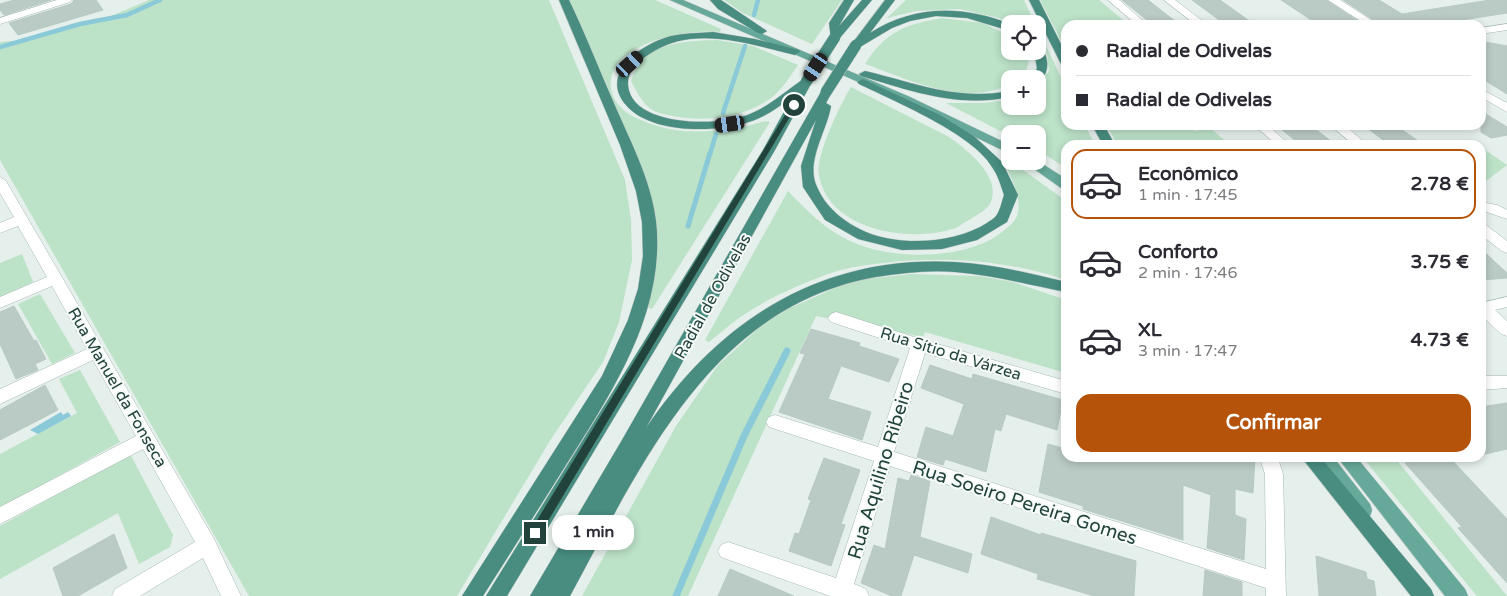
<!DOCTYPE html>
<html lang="pt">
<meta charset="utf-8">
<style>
body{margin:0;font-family:"Varela Round",sans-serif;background:#f2f2f3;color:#2b2b33;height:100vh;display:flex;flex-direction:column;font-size:19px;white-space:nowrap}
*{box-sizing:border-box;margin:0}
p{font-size:16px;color:#7c7c81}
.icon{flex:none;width:28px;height:28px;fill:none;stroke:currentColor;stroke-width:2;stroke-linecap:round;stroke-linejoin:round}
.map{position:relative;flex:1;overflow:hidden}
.side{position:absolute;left:1061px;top:140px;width:425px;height:322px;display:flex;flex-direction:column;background:#fff;border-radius:15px;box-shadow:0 2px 8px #0003}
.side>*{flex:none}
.banner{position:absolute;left:1061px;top:20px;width:425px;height:110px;border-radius:15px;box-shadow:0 2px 8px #0003;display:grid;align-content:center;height:110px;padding:0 15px;background:#fff}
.buttons{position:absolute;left:1001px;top:15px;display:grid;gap:10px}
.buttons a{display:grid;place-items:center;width:45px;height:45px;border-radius:10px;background:#fff;box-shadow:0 2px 8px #0003;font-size:25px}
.end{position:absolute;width:22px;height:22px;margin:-11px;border:6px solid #22433b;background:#fff;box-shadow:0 0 0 2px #fff}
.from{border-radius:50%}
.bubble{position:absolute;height:35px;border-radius:15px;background:#fff;box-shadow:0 2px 8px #0003;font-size:16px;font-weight:700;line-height:35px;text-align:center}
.car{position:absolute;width:15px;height:30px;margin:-15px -8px;border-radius:6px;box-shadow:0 0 4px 1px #0007;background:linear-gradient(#222 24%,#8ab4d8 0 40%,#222 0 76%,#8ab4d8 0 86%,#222 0)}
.banner b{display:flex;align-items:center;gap:18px;height:48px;font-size:19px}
.banner b+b{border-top:1px solid #e1e1e2}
.banner i{width:12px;height:12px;background:#2b2b33}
ul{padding:9px 0 0;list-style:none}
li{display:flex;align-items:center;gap:15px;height:70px;margin:0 10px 8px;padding:0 5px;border:2px solid transparent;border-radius:15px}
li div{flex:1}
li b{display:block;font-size:19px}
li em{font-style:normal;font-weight:700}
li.selected{border-color:#b45309}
li>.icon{width:45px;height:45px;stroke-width:1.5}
.cta{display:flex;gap:10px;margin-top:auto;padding:10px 15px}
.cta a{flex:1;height:58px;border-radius:15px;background:#b45309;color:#fff;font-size:20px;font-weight:700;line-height:58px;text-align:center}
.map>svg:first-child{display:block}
.green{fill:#bce2c8}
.water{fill:#89c9d8}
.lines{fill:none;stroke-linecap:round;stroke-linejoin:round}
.stream-far2{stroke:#89c9d8;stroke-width:4.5}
.stream-far1{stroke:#89c9d8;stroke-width:5}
.stream{stroke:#89c9d8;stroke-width:7}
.building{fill:#bacac4;stroke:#b7cac2}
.minor-casing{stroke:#a7b8b3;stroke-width:1}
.primary-casing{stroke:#c1cac8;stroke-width:1}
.trunk-casing{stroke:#c1cac8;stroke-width:1}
.minor{fill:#fff;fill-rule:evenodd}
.primary{fill:#66a899;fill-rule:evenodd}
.trunk{fill:#488d80;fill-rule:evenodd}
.trunk-bridge-casing{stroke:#c1cac8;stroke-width:12;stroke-linecap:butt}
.trunk-bridge{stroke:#488d80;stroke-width:11}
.route{fill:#22433b}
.labels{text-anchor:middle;stroke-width:4;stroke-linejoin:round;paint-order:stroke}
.street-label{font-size:16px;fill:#22433b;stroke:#f6fbf9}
.near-street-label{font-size:19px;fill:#22433b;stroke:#f6fbf9}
</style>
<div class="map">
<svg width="1507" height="596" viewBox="0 0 1507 596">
<rect width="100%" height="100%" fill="#e5efeb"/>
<g class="green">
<path d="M149,0H549L625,180L631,220L632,260L619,322L603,362L551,439L457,596H249L0,160V42L23,40L88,20L111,16Z"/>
<path d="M566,0H655L721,29L720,32C688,28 605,43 611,89C614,105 626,114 641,120C675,135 705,133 741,127C752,126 759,120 770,122L652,309L647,307C654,276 657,248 654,216Z"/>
<path d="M724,0H842L812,44L743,13Z"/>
<path d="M906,0H1024L1035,24H1012L999,18L960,9L916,11L887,18Z"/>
<path d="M1040,0H1099L1129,25H1066V50Z"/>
<path d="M942,18L983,23L1010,36V51H1026C1031,62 1028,68 1022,77L1010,79V84C965,108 908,79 865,64C885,32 906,24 942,18Z"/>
<path d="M1038,29L1066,88V125H1085L1095,145H1066V168L1038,150V134H1010V136L946,103H984L1010,99V106H1038V83L1049,71L1047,54L1038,40Z"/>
<path d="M717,40L753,46L798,65C790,76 783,89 771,98C742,119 702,123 668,115C664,114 658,113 654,111C642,104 637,92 631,81C633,75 636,68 640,63C657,41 691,41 717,40Z"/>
<path d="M851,87L949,137C966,149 1004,178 990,204C986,210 975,216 969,220C963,223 958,228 952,229C908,243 828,230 819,175C815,156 841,103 851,87Z"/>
<path d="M1106,125H1187L1194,131L1210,128L1230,145H1118Z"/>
<path d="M1481,147L1507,165L1486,181L1481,177V157L1485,155Z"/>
<path d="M1019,167L1066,201V280C1008,260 943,256 883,263C866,265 849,267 834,272C807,281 768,298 745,314C732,322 721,333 709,342L705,340L788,191C810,214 830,234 860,245C899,260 969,259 1002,232C1007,228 1015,222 1017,216C1022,199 1014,184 1007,169Z"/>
<path d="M22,254L33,282L0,297V263Z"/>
<path d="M911,274L979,276L1013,282L1066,300V373L925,332L923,337L816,316L688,596H582L676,426L718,365L762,325L790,308L835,288L865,279Z"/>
<path d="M40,294L75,353L52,364L18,304Z"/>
<path d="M80,370L120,442L0,508V454L77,413L59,379Z"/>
<path d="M130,454L173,535L170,547L139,564L118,513L0,579V526Z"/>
<path d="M1363,458H1395L1507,596H1477Z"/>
</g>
<path class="water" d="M61,412L63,415L68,412L71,416L38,434L30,430Z"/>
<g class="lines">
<g class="stream-far2">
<path d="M754,15L758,0"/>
<path d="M0,47L80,24L127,15L160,0"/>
<path d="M723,113L745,46"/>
<path d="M710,154L716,134"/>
</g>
<path class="stream-far1" d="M688,226L710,153"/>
<path class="stream" d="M676,596L744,436L787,351"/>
</g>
<g class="building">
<path d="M14,0H51L4,15L0,10V4Z"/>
<path d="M74,0H96L103,10L18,35L9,23L71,4Z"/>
<path d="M1122,0H1148L1180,25H1153Z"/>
<path d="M1192,0H1220L1255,25H1226Z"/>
<path d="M1281,0H1326L1364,25H1319Z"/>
<path d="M1343,0H1379L1402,14L1490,0H1507V13L1430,25H1381Z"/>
<path d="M1485,42L1507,46V94L1481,78V60L1484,62Z"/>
<path d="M1481,111L1507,127V135L1491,138L1481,132Z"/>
<path d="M1276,125H1310L1336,145H1301Z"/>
<path d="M1363,125H1395L1424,145H1390Z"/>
<path d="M1481,249L1507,273V278L1481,280Z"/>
<path d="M14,306L34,341L36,340L46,359L35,364L38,370L16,379L0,344V312Z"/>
<path d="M811,329L860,343L859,346L899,359L889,382L841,366L828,399L871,412L862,440L779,412L805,354L800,353Z"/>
<path d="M930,365L972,379L973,374L1063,400L1057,430L1006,414L1001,431L995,429L986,472L945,459L943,465L917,457L926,427L953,436L964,404L921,388Z"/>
<path d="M45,385L58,410L0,440V410Z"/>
<path d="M1507,403V449L1481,455V407Z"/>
<path d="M1048,444L1066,449V458H1255L1253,493L1235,489V515L1246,519L1244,560L1207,548L1211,495L1183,485V540L1083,509V506L1039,492Z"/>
<path d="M824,458L860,470L841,524L845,525L831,566L789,551L795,533L799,534L811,500L808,499Z"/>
<path d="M1405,458H1450L1507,519V583L1458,528L1462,527L1405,463L1409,462Z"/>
<path d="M911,475L930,481L920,537L972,554L968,573L914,555L901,596H892L861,583L874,545L885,549L898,478L909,481Z"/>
<path d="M991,517L1041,535V533L1136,561L1134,596H1094L1037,579L1038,574L981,554Z"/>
<path d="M114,534L127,568L78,596H63L53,568Z"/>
<path d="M1316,556L1366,572L1367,579L1374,581L1376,596H1319Z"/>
<path d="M730,569L794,596H718Z"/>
<path d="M1205,570L1242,582V596H1203Z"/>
</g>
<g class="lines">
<defs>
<g id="minor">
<path d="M57,0H72L70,2L0,24V18Z"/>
<path d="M1108,0H1119L1148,25H1137Z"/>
<path d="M1164,0H1175L1208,25H1196Z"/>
<path d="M1328,0H1340L1379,25H1367Z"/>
<path d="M1507,24V30L1481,34V28Z"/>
<path d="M1481,89L1507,103V112L1481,97Z"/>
<path d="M1254,125H1267L1290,145H1277Z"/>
<path d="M1330,125H1344L1368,145H1354Z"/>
<path d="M0,177L6,181L214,539L241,596H221L203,558L140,596H112L115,589L195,542L143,449L0,524V507L136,436L93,360L0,404V389L87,349L52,286L0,308V297L47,277L18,226L0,233V223L14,217L0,193Z"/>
<path d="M1481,202L1497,205L1507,210V219L1481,210Z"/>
<path d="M1481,224L1486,225L1507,241V253L1502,251L1481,235Z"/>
<path d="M1507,297V307L1495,310L1507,321V336L1501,334L1481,315V303Z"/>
<path d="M836,312L920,339L1066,381V394L925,353L894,452L1266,569L1265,474L1260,458H1278L1283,474L1286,596H1266V588L890,466L854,584L866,589L869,596H830L721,557L718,551L721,545L728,542L836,578L874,461L769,427L766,422L769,417L775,415L878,447L910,348L831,322L828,318L831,314Z"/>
<path d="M1481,376H1507V388L1481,390Z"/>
</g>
<g id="primary">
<path d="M670,0H683L910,97L1010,145V154L902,101Z"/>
<path d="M1023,161H1038L1066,179V189L1061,188Z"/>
<path d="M1315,458H1334L1370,504L1372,510L1370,516L1363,518L1356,516Z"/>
<path d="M1338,458H1357L1465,589L1468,596H1445Z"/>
</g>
<g id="trunk">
<path d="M559,0H569C585,33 598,67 613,101C629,139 651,179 656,221C666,312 612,392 566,465C539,508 511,552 483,596H462L602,376L628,320L638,289L643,256L642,222L636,191L620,145Z"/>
<path d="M710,0H721L767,31L762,34L758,33L718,9Z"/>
<path d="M844,0H854L839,26L862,0H872L839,39H831L829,23Z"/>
<path d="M885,0H895L870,33C913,5 963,5 1010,24V31L967,18L936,16L910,21L892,28L860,47H852L851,45Z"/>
<path d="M1029,0H1039L1066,54V67L1061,64Z"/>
<path d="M713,32L755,39L799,50L800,52L795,55C761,47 725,35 690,39C673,41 659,47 645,57C636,64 627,72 628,85C631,126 713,126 741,117C764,111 783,93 802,80L806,79L812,82L775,150L507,596H486L763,150L792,97C779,107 765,117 749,122C716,133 650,134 626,105C598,73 643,43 671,36C685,33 699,33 713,32Z"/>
<path d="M1038,46L1043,49C1049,62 1049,70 1041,81L1038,82V79H1032L1037,68L1034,51H1038Z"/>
<path d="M865,71C916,83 956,101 1010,91V97C958,108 911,91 861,76L859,74Z"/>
<path d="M863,79L940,115L975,137L1002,162L1018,195L1007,222L977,240L942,249L902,250L858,239L825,220L803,187L801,166L816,120L646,428C719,320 821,255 954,262C992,264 1029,273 1066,282V292C1029,285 993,275 955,272C929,270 902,273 876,277C711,306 642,464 570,596H530L622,440L822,90H830L832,92L826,103L831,106C827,131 805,162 817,187C826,208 845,223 866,232C901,247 956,243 987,223C989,221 994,219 996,216C1000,211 1002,201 1004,195C1001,186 998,175 992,167C973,134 894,101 859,84L857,82Z"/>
<path d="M1092,125H1104L1115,145H1103Z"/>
<path d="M1302,458H1321L1431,589L1434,596H1411Z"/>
</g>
</defs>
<use href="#minor" class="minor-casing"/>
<use href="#primary" class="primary-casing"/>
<use href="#trunk" class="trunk-casing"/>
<use href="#minor" class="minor"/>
<use href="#primary" class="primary"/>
<use href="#trunk" class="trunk"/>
<defs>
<g id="trunk-bridge">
<path d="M806,82L835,37"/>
<path d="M826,92L856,45"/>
</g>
</defs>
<use href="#trunk-bridge" class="trunk-bridge-casing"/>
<use href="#trunk-bridge" class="trunk-bridge"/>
</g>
<path class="route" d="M794,103L797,105L539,536H531L530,533L531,530L791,105Z"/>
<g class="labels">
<g class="street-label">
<text transform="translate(712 296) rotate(-61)" y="6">Radial de Odivelas</text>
<text transform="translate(951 353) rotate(17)" y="6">Rua Sítio da Várzea</text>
<text transform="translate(118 387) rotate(60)" y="6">Rua Manuel da Fonseca</text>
</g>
<g class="near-street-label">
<text transform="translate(880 470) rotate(-73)" y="7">Rua Aquilino Ribeiro</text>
<text transform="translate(1025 502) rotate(18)" y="7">Rua Soeiro Pereira Gomes</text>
</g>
</g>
</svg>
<div class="buttons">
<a><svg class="icon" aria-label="locate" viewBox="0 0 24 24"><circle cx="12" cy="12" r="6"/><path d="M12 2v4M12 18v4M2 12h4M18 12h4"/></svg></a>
<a>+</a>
<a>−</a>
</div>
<i class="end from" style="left:794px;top:105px"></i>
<i class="end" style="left:535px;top:533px"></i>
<div class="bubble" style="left:552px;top:515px;width:82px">1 min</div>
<i class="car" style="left:630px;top:64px;rotate:48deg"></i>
<i class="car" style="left:816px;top:67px;rotate:213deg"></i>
<i class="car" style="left:730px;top:124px;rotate:262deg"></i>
<div class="banner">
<b><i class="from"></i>Radial de Odivelas</b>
<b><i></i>Radial de Odivelas</b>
</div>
<section class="side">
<ul>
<li class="selected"><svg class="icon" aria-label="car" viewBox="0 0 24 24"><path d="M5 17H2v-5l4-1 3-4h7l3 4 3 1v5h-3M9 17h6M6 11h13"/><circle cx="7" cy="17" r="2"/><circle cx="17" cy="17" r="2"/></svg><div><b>Econômico</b><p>1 min · 17:45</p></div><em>2.78 €</em></li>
<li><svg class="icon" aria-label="car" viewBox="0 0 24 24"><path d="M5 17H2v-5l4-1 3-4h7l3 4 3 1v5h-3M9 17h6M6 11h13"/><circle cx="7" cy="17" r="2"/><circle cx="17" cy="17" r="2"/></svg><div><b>Conforto</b><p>2 min · 17:46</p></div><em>3.75 €</em></li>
<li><svg class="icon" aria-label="car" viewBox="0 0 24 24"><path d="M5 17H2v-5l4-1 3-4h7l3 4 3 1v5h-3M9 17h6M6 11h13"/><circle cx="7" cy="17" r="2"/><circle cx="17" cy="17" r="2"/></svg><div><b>XL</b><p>3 min · 17:47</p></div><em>4.73 €</em></li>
</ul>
<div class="cta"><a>Confirmar</a></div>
</section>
</div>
